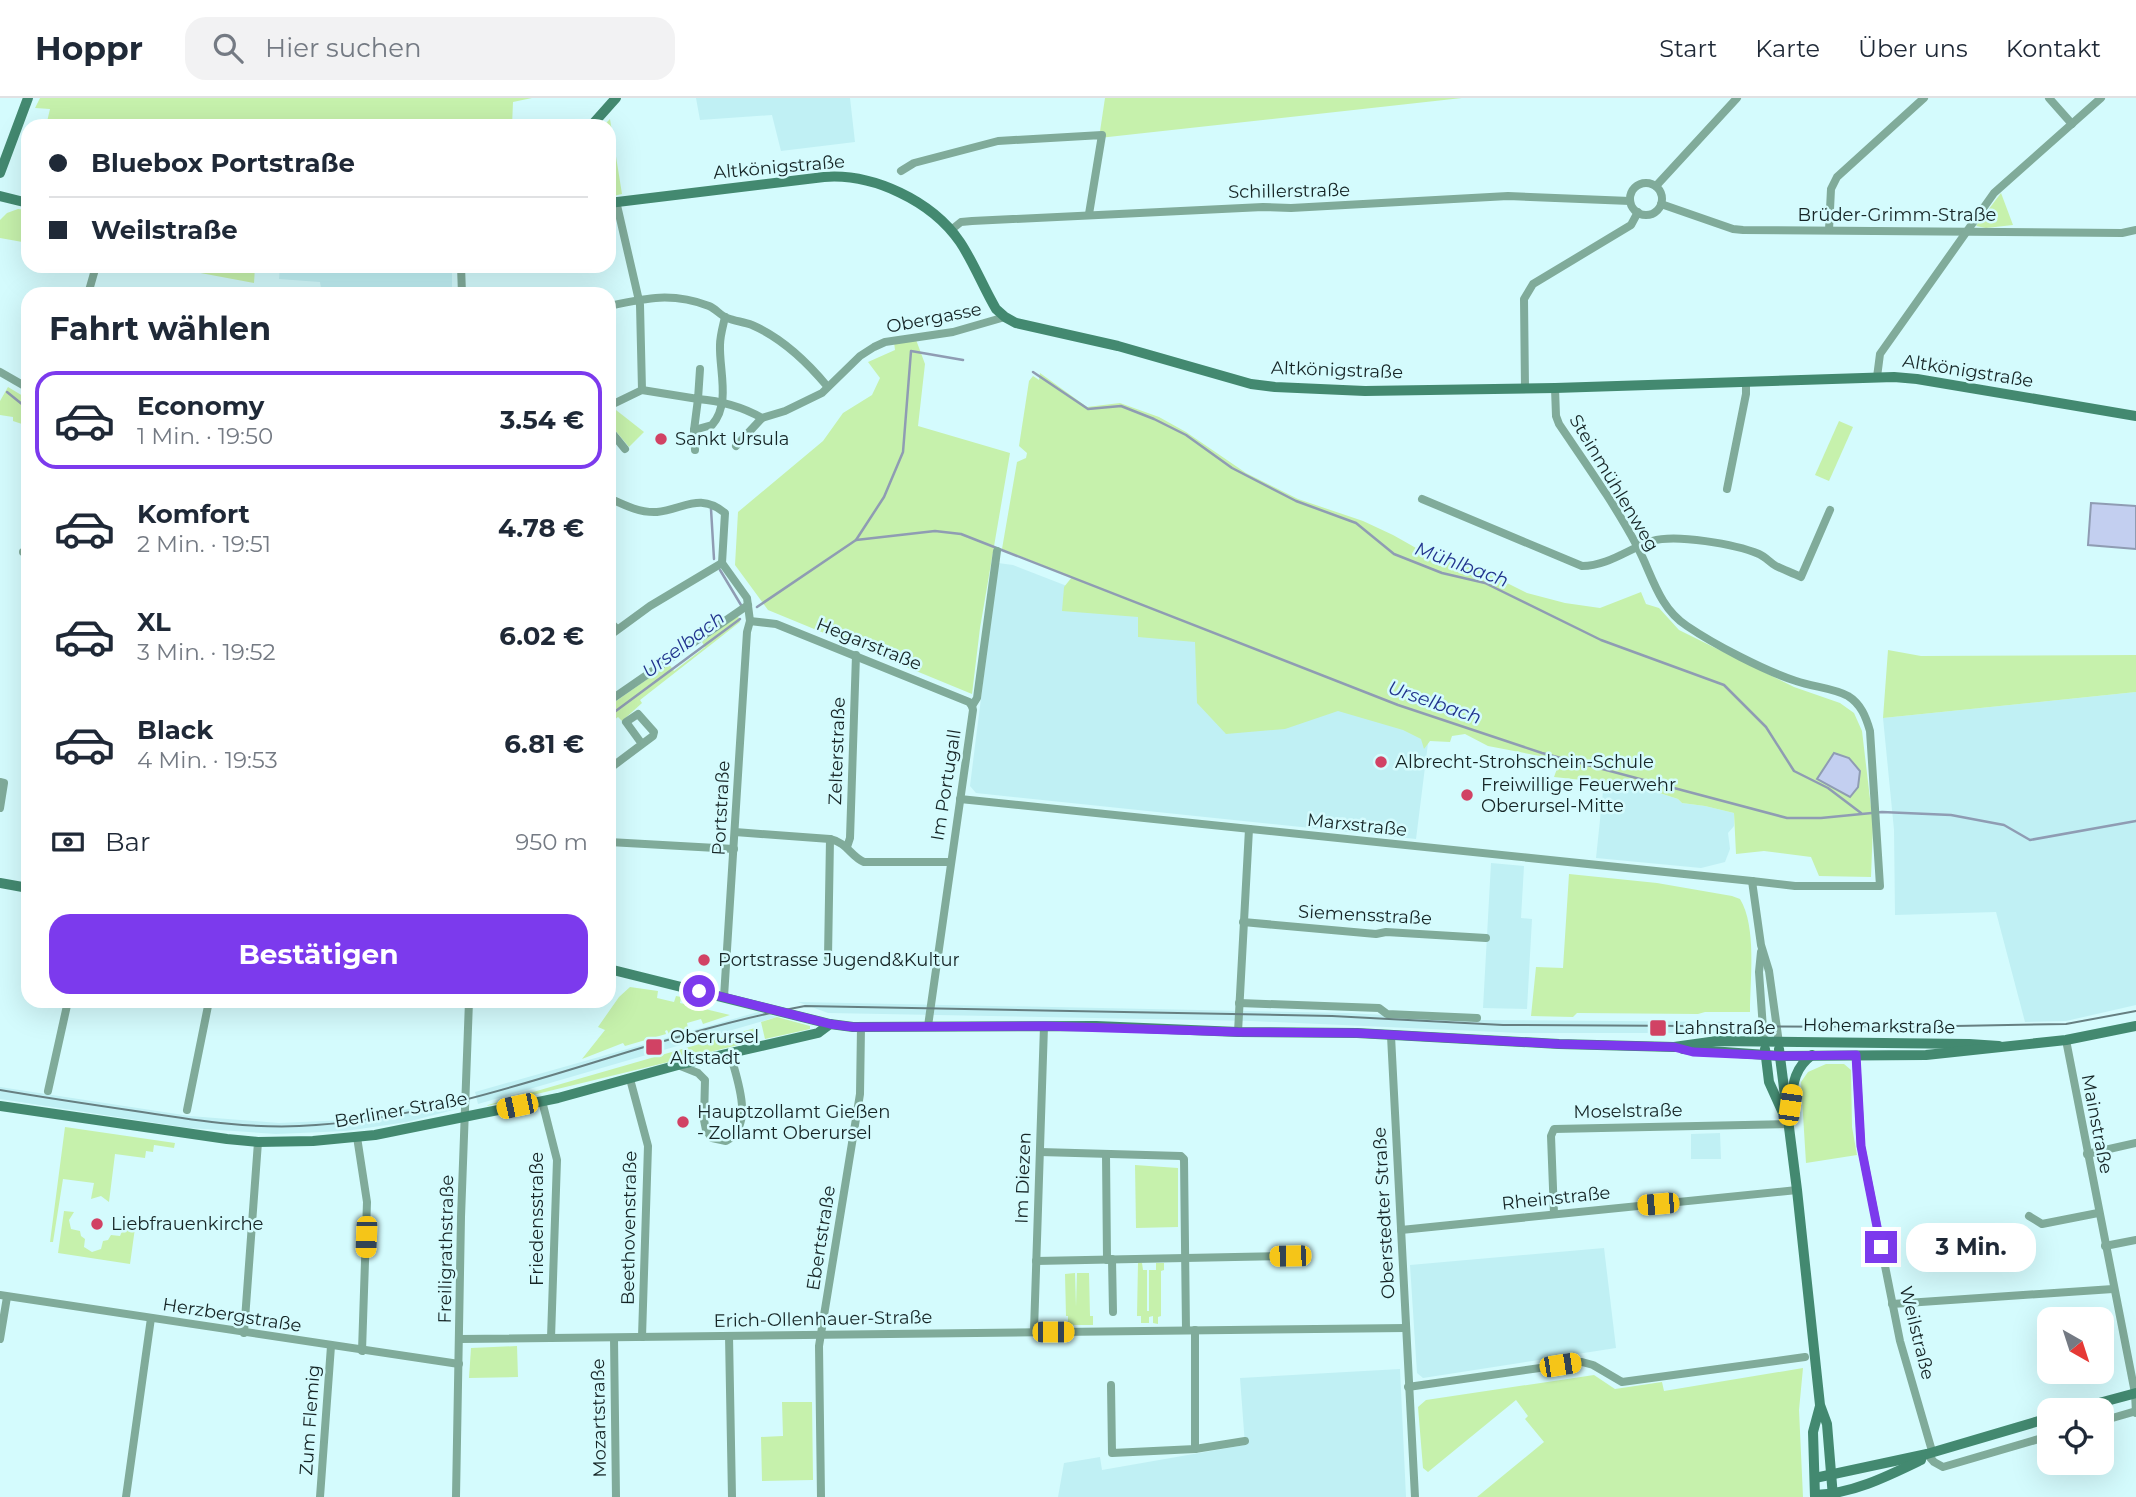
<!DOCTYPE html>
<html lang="de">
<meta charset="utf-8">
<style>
body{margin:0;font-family:Montserrat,sans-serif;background:#f2f2f3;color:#1f2937;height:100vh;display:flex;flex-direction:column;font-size:26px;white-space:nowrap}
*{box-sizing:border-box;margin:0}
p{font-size:23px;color:#747a83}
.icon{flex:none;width:38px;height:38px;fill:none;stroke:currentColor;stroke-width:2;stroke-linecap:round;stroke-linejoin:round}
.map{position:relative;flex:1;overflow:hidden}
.panel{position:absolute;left:21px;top:189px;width:595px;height:721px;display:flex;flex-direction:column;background:#fff;border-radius:21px;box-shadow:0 7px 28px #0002}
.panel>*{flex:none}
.top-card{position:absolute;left:21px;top:21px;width:595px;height:154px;border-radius:21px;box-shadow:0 7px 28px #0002;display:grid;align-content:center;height:154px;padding:0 28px;background:#fff}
.needle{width:46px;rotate:141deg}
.controls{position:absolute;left:2037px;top:1209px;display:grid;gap:14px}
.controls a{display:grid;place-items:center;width:77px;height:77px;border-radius:14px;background:#fff;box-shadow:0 7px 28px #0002;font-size:35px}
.end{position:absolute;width:32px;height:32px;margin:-16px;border:9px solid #7c3aed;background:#fff;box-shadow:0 0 0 4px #fff}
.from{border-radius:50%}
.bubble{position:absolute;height:49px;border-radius:21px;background:#fff;box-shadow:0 7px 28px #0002;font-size:23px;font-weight:700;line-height:49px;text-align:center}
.car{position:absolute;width:21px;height:42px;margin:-21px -10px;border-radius:9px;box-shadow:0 0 5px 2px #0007;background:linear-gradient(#f5c518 24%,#345 0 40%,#f5c518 0 76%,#345 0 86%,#f5c518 0)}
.top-card b{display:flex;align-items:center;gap:24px;height:66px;font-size:26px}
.top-card b+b{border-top:2px solid #e0e1e3}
.top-card i{width:18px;height:18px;background:#1f2937}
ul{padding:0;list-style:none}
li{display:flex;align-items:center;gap:21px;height:98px;margin:0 14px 10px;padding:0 14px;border:4px solid transparent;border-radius:21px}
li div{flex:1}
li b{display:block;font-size:26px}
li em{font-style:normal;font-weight:700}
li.current{border-color:#7c3aed}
li>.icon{width:63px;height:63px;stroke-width:1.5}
h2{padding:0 28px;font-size:32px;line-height:84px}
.pay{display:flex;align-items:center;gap:18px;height:77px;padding:0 28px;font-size:26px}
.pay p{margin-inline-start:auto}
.cta{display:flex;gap:14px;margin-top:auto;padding:14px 28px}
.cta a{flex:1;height:80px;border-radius:21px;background:#7c3aed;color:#fff;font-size:28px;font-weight:700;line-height:80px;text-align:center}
header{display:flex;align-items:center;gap:42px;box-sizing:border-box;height:98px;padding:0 35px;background:#fff;border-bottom:2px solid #e0e1e3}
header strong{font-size:33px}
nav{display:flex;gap:38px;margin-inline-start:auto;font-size:24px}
.search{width:490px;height:63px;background:#f2f2f3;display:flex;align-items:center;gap:18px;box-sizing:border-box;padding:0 24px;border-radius:21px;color:#747a83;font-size:26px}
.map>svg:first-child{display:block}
.built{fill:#c0f0f4}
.green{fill:#c6f1ac}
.water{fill:#c3cff0;stroke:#8f9cb3;stroke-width:2}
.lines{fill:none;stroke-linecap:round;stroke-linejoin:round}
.stream{stroke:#8f9cb3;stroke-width:2.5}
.street{stroke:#80ab9a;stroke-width:8}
.secondary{stroke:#438970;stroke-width:10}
.tram{stroke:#667f81;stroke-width:2}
.route{stroke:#7c3aed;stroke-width:9}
.poi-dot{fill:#d14264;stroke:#d4fbfd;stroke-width:2.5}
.labels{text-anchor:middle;stroke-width:5;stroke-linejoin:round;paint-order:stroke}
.street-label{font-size:18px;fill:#162526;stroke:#d4fbfd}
.poi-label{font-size:18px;fill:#162526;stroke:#d4fbfd;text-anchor:start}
.water-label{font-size:19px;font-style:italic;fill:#22348e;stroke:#d4fbfd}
</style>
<header>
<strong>Hoppr</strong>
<div class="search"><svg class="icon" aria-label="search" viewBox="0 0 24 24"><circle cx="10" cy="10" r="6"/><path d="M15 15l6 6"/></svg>Hier suchen</div>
<nav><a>Start</a><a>Karte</a><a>Über uns</a><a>Kontakt</a></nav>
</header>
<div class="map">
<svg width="2136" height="1399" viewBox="0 0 2136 1399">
<rect width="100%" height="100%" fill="#d4fbfd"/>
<g class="built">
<path d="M696,0H850L855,44L781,53L772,17L700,22Z"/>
<path d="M280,168H452V196H322L320,184L279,181Z"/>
<path d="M998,465L1013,467L1430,629L1416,741L976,695L970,688Z"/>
<path d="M2136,594V907L2066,923L2025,924L1996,814L1895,817L1894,732L1883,620Z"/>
<path d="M1604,684L1638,688L1678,701L1682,705L1705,708L1734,715V728L1728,735L1730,751L1725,764L1701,770L1596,760Z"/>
<path d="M1491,765L1524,768L1521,820L1532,821L1527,911L1483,910Z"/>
<path d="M798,904L1347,915L1481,922L1737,924L1752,925V932L1749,935H1520L1251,923L828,915Z"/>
<path d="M758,914L777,919L478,1006L475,994Z"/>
<path d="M0,989L190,1018L279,1025L346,1022L418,1009L451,1001L460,1000V1003L457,1011L407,1024L346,1033L276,1036L189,1030L0,1001Z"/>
<path d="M1720,1035L1721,1061H1691V1036Z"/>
<path d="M1604,1150L1616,1250L1423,1280L1417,1275L1410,1167Z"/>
<path d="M1400,1271L1406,1399H1058L1064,1365L1100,1359L1102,1372L1245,1347L1240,1280Z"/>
</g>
<g class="green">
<path d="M40,0H532L513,4L512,28H46L50,11L35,10Z"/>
<path d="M1105,0H1462L1099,40Z"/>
<path d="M610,21L622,96L609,99V28H603Z"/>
<path d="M2001,95L2013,127L1986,130L1976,128Z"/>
<path d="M18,111L28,112V145L0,140V122L7,115Z"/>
<path d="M163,168H255L254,185Z"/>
<path d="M915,239L925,266L918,328L1010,355L980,530L972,596L768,512L735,467L738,414L823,343L843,315L872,297L880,280L868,264L895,252L894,244Z"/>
<path d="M1040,275L1087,309L1120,305L1159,319L1186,334L1246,375L1298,401L1363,423L1393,437L1432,459L1485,474L1527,495L1565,505L1600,510L1641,494L1646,506L1659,510L1679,532L1794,589L1840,605L1854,615L1862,633L1873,726L1871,779L1819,778L1811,759L1764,753L1736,756L1734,715L1705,708L1682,705L1678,701L1638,688L1554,679L1559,665L1550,660L1488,648L1465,636L1452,638L1450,644L1430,643L1424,651L1421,641L1403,632L1338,613L1285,631L1226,636L1197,605L1195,544L1138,539V519L1062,513L1064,489L1072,479L1002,451L1017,364L1026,360L1027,355L1019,348L1029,283L1033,278L1039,282Z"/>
<path d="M8,289L28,301V328L13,323V319L0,317V303Z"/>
<path d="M616,312L644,334L629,349L614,331Z"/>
<path d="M1839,323L1853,329L1829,383L1815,377Z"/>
<path d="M738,518L740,524L640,602L642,605L622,623L618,619L609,626V608L669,566L674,573L705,549L702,544Z"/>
<path d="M1888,552L1921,558L2136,557V594L1883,620Z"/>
<path d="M1569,776L1657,785L1732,798L1740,801C1757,829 1750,882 1750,914H1705L1698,916L1577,915L1573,919L1531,918L1536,869L1563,870Z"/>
<path d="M630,889L658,893L657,900L674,904L676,898L681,899L680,905L730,917L703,926L701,921L687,925L688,930L669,936L667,932L665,933L666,936L625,948L623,945L582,961L605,932L598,929L619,899Z"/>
<path d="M777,919L810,928V931L765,941L761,924Z"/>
<path d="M755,930L759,942L487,1008L488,1007Z"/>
<path d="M1826,966H1844L1851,972L1852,1029L1857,1057L1806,1065L1801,984L1808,974Z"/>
<path d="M65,1029L175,1045L174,1050L154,1047L153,1054L146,1053L145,1060L115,1056L109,1104L101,1098L91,1101L94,1085L63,1081L53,1144H50Z"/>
<path d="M1135,1067L1178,1070V1129L1136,1130Z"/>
<path d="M64,1113L74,1114L69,1122L71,1131L80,1133L81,1138L85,1141L84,1149L92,1154L101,1151L103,1143L108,1142L111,1137L120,1138L124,1129L135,1130L130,1166L58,1155Z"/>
<path d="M1138,1165H1142L1143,1172H1147V1213H1149V1172H1156V1165H1164V1172L1161,1173V1218L1158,1219V1226L1153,1225V1218L1149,1219V1225H1141V1218H1137Z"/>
<path d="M1075,1175L1076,1209L1077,1175H1089L1090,1218H1093V1227H1068V1218H1066L1065,1176Z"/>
<path d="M517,1248L518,1279L469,1280L471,1250Z"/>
<path d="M1803,1270L1799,1312L1803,1399H1477L1544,1344L1525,1321L1528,1318L1516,1302L1428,1374L1423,1370L1418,1309L1426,1302L1594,1277L1615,1291L1662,1284L1664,1293Z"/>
<path d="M782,1304H812L813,1382L762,1383L761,1339L783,1338Z"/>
</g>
<g class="water">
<path d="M2091,405L2136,408V451L2088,447Z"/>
<path d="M1834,655L1849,660L1860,673L1858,689L1850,699L1817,681Z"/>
</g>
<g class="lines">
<g class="stream">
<path d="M1033,274L1088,311L1121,308L1154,321L1186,337L1232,370L1296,403L1356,425L1394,456L1442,475L1485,485L1601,542L1724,587L1766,629L1794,673L1828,690L1861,715"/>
<path d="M7,294L28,311"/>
<path d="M711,411L714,461"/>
<path d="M856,442L884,399L903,354L911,253L963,262"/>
<path d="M720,472L741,507"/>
<path d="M757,509L856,442L935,433L961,436L1398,607L1542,655L1787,720H1821L1882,714L1951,717L2004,727L2030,742L2136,723"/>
<path d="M609,618L740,521"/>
</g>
<g class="street">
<path d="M2049,0L2072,26"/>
<path d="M901,73L914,65L998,43L1102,37L1089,116"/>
<circle cx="1646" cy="101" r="16"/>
<path d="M1656,88L1737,0"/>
<path d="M616,103L640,207L642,292"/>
<path d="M1661,106L1733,131L1743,132L2122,135L2136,132"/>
<path d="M951,132L961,124L972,123L1263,109L1291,110L1508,98L1630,103"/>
<path d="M1829,132L1831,91L1837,79L1924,0"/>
<path d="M461,168L462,196"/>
<path d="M88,196L96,168"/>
<path d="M609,208C646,200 672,194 709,208C716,211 720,217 727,220C735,223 744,224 752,227C782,240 807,264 827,288"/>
<path d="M0,274L28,290"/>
<path d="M1877,279L1880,256L1994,95L2101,0"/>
<path d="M1525,290L1524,201L1533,186L1631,127L1638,114"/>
<path d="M1555,290L1556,318L1559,326C1586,366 1614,405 1637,448C1652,476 1658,509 1687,528C1715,547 1765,573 1796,583C1813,589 1833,590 1848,598C1861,606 1866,619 1870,633L1880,788H1795L1752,783L1761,847L1769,873L1779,945"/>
<path d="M612,307V335L625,351"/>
<path d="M609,308L642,292L698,301L700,271"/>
<path d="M694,332L712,327C731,306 719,272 720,247C720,238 723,228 725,219"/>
<path d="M736,348L762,320L785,313L822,295L860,258L874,249L885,244L953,234L1005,219"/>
<path d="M695,352L694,332L698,301C722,303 741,308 762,320"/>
<path d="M1727,391L1746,296V283"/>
<path d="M609,400C624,407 640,415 657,414C684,411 700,394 725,415L722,465L747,500L750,523L747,534L724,899"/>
<path d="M1422,401L1582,468C1608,468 1628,451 1652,443C1676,436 1735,446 1759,456C1766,459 1770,465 1776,468C1784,472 1793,475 1801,479L1830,412"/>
<path d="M23,454H28"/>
<path d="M609,523L617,531"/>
<path d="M750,523L776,526L969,604L972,608"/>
<path d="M609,538L650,508L722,465"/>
<path d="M609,603L748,507"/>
<path d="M609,671L653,638L654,634L638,616L626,624L642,646"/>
<path d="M0,684L4,685L0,710"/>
<path d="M960,701L1752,783"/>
<path d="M735,734L830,741C848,745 850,758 864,764H951"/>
<path d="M609,744L734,751"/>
<path d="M847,749L850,740L856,557"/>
<path d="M1243,824L1376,836L1386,834L1486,840"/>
<path d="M1761,854L1759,874L1764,945"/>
<path d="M828,859L830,741"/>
<path d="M1239,905L1379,910L1387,916L1477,920"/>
<path d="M928,928L973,612L972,608L977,600L997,453"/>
<path d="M1238,934L1249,731"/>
<path d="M1391,938L1415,1399"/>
<path d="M2066,942L2135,1295L2136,1315"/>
<path d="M1856,957L1861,1048L1900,1243L1932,1353"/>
<path d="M678,967L698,975L705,982L704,1022L706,1032L712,1040L726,1043C756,1027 736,979 730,955"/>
<path d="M630,981L648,1048L642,1239"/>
<path d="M48,993L68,903"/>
<path d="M542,1003L557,1062L551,1240"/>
<path d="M187,1012L209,903"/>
<path d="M357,1039L367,1104L362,1253"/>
<path d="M1040,1054L1181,1058L1184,1061L1186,1232"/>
<path d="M1106,1056L1107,1162"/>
<path d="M2087,1056L2136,1045"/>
<path d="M1554,1116L1551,1038L1554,1031L1788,1026"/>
<path d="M2029,1118L2042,1126L2098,1115"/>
<path d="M1401,1132L1797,1092"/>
<path d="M2105,1148L2136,1142"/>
<path d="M1112,1161L1113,1214"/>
<path d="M1036,1163L1290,1158"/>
<path d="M0,1197L459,1266"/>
<path d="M1892,1206L2113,1191"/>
<path d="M1195,1232V1351"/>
<path d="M1034,1233L1044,928"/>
<path d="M244,1235L258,1044"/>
<path d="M729,1238L732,1399"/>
<path d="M614,1240L616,1399"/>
<path d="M0,1241L7,1199"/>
<path d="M460,1241L1406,1230"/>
<path d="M1111,1287L1112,1355L1195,1351L1245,1343"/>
<path d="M1408,1289L1582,1264L1593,1267L1622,1284L1805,1259"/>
<path d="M2102,1323L2136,1313"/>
<path d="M1927,1356L1934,1364L1943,1369L2049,1338"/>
<path d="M126,1399L151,1220"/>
<path d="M320,1399L331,1248"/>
<path d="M456,1399L461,1119L469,903"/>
<path d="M821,1399L819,1248L860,996L861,929"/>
</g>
<g class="secondary">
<path d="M591,28L616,0"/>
<path d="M0,75L28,0"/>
<path d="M0,98L28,105"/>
<path d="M609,105L824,79C873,75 932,103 960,144C974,165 983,189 996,211L1005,219L1016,225L1118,248L1251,286L1275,289L1365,293L1555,290L1894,279L1917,281L2136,318"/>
<path d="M0,785L28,790"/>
<path d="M609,871L830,926L853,929L1096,928L1238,934L1357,935L1559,946L1674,949L1717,943L1969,946L1999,948"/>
<path d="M1683,951L1780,958L1926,957L2066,942L2136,928"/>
<path d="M1765,951L1769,984L1783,1015"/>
<path d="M1779,951L1797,1092L1820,1307L1827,1326L1833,1399"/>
<path d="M0,1008L227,1041L258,1044L313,1043L375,1037L558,1000L678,967L818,935L830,926"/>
<path d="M1790,1010C1793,988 1793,971 1812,957"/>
<path d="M2073,1312L2136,1295"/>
<path d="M1815,1380L1927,1356L2049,1320"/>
<path d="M1815,1397C1852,1396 1888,1378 1921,1362"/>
<path d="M1815,1399L1813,1334L1820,1308"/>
</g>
<path class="tram" d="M0,992C47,1000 94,1007 142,1014C199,1023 258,1032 316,1027C485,1015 640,938 805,908L1332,918L1503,927L1902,929L2066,926L2136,913"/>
</g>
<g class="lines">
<path class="route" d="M699,893L830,926L853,929L1044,928L1238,934L1357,935L1559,946L1674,949L1693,954L1780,958L1856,957L1861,1048L1881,1149"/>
</g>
<g class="poi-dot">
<circle cx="661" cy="341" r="7"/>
<circle cx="1381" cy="664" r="7"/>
<circle cx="1467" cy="697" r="7"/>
<circle cx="704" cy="862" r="7"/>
<rect x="1649" y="921" width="18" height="18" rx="3.5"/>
<rect x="645" y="940" width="18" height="18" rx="3.5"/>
<circle cx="683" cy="1024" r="7"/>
<circle cx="97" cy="1126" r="7"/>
</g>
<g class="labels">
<g class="street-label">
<text transform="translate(779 69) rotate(-5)" y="6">Altkönigstraße</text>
<text transform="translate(1289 93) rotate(-1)" y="6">Schillerstraße</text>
<text x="1897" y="123">Brüder-Grimm-Straße</text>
<text transform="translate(934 220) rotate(-11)" y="6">Obergasse</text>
<text transform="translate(1337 272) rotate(2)" y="6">Altkönigstraße</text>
<text transform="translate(1968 273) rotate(9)" y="6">Altkönigstraße</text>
<text transform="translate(1614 385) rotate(59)" y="6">Steinmühlenweg</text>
<text transform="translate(869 546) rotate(22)" y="6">Hegarstraße</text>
<text transform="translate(837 653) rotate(-88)" y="6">Zelterstraße</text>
<text transform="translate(946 687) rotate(-81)" y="6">Im Portugall</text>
<text transform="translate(721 710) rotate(-87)" y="6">Portstraße</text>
<text transform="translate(1357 727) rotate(6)" y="6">Marxstraße</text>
<text transform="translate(1365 817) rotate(3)" y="6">Siemensstraße</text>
<text transform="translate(1879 928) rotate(1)" y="6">Hohemarkstraße</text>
<text transform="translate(401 1012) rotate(-10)" y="6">Berliner Straße</text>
<text transform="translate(1628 1013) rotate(-1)" y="6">Moselstraße</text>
<text transform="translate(2097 1026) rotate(79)" y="6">Mainstraße</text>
<text transform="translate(1023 1080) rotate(-88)" y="6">Im Diezen</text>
<text transform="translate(1556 1100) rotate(-6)" y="6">Rheinstraße</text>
<text transform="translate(1384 1115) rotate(-93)" y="6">Oberstedter Straße</text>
<text transform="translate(537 1121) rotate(-90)" y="6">Friedensstraße</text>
<text transform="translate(629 1130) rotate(-89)" y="6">Beethovenstraße</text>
<text transform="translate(821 1140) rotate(-81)" y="6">Ebertstraße</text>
<text transform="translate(446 1151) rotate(-89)" y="6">Freiligrathstraße</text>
<text transform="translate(232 1217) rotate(9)" y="6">Herzbergstraße</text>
<text transform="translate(823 1221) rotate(-1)" y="6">Erich-Ollenhauer-Straße</text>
<text transform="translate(1917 1235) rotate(76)" y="6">Weilstraße</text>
<text transform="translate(599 1320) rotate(-91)" y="6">Mozartstraße</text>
<text transform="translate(310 1322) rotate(-86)" y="6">Zum Flemig</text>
</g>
<g class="poi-label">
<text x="675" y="347">Sankt Ursula</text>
<text x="1395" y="670">Albrecht-Strohschein-Schule</text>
<text x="1481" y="693">Freiwillige Feuerwehr<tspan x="1481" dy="21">Oberursel-Mitte</tspan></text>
<text x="718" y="868">Portstrasse Jugend&amp;Kultur</text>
<text x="1674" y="936">Lahnstraße</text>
<text x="670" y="945">Oberursel<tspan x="670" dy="21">Altstadt</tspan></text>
<text x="697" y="1020">Hauptzollamt Gießen<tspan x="697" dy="21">- Zollamt Oberursel</tspan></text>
<text x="111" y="1132">Liebfrauenkirche</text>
</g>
<g class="water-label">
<text transform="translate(1462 466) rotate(20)" y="7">Mühlbach</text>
<text transform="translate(683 546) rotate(-37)" y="7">Urselbach</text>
<text transform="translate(1435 604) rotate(19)" y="7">Urselbach</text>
</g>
</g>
</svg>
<div class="controls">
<a><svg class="needle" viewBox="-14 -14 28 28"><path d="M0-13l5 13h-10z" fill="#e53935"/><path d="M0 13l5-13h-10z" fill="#747a83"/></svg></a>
<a><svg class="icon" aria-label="locate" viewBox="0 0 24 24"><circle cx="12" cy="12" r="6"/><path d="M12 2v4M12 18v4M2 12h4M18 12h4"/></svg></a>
</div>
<i class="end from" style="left:699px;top:893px"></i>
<i class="end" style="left:1881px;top:1149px"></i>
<div class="bubble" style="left:1906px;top:1125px;width:130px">3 Min.</div>
<i class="car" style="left:1790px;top:1007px;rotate:8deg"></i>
<i class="car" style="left:517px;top:1008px;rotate:258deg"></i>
<i class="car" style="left:1658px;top:1106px;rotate:265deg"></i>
<i class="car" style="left:366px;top:1139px;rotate:182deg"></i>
<i class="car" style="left:1290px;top:1158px;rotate:269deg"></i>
<i class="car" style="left:1053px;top:1234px;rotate:90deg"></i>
<i class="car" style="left:1560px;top:1267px;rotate:81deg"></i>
<div class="top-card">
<b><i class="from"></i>Bluebox Portstraße</b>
<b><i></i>Weilstraße</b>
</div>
<section class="panel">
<h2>Fahrt wählen</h2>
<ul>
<li class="current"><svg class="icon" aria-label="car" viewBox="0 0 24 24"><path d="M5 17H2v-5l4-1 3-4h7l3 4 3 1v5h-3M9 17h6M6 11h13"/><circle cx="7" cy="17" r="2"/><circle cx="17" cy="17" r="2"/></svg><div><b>Economy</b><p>1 Min. · 19:50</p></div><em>3.54 €</em></li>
<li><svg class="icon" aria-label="car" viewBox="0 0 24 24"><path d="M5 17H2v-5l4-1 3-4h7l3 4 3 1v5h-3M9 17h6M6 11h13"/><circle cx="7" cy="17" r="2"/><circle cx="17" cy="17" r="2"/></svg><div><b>Komfort</b><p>2 Min. · 19:51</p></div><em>4.78 €</em></li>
<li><svg class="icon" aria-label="car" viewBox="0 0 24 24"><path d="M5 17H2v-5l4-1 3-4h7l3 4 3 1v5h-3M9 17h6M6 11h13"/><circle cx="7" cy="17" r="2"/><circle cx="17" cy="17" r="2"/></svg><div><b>XL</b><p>3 Min. · 19:52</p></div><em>6.02 €</em></li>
<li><svg class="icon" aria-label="car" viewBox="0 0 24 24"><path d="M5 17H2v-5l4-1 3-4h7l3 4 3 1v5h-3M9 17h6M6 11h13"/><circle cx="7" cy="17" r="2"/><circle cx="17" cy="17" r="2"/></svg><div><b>Black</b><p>4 Min. · 19:53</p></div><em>6.81 €</em></li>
</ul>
<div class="pay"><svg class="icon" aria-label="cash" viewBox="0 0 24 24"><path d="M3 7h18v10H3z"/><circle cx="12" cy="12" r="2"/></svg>Bar<p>950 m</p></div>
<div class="cta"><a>Bestätigen</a></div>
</section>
</div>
